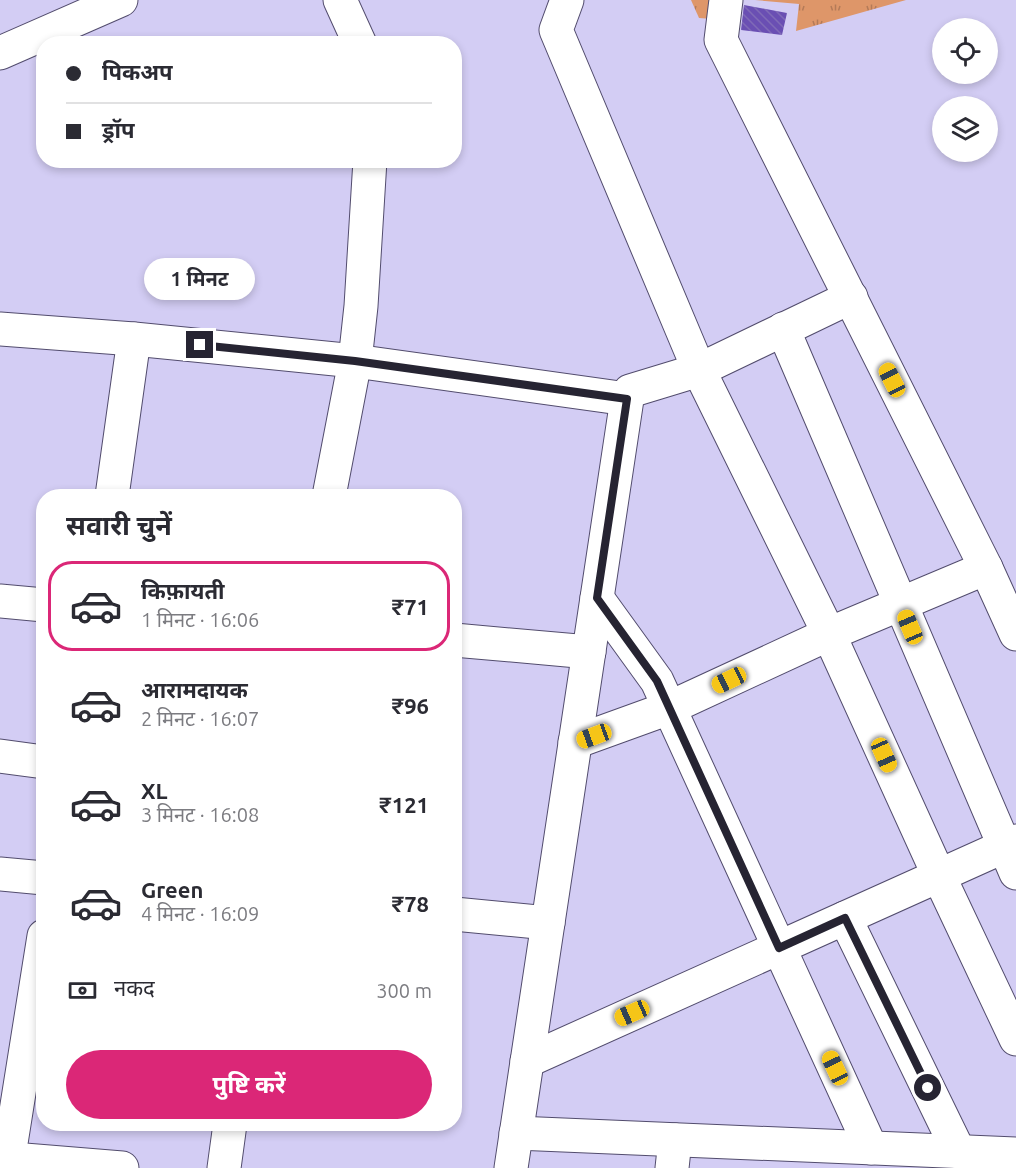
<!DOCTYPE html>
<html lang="hi">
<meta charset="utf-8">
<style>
body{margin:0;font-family:Ubuntu,"Noto Sans Devanagari",sans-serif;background:#f2f2f3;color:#2b2b33;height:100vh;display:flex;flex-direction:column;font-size:22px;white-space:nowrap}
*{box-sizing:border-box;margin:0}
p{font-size:20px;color:#7c7c81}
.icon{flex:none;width:33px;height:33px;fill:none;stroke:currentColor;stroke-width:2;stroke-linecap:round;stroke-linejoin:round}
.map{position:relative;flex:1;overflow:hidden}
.side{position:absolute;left:36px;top:489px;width:426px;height:642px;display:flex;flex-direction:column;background:#fff;border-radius:24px;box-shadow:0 3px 9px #0003}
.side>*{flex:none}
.top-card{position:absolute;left:36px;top:36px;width:426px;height:132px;border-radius:24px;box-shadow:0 3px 9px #0003;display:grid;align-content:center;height:132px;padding:0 30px;background:#fff}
.tools{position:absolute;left:932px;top:18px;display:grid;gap:12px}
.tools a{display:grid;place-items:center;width:66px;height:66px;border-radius:50%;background:#fff;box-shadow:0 3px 9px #0003;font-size:30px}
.end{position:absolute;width:27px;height:27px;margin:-14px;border:8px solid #262432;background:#fff;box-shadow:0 0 0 3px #fff}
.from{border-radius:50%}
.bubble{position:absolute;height:42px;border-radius:21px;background:#fff;box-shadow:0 3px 9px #0003;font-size:20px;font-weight:700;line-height:42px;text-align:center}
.car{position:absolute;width:18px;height:36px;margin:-18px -9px;border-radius:8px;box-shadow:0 0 4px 2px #0007;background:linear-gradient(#f5c518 24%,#345 0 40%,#f5c518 0 76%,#345 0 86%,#f5c518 0)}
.top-card b{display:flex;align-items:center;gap:21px;height:57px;font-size:22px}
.top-card b+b{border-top:2px solid #e1e1e2}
.top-card i{width:15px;height:15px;background:#2b2b33}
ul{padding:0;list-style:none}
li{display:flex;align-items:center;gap:18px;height:90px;margin:0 12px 9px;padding:0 18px;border:3px solid transparent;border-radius:24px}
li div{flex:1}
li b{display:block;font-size:22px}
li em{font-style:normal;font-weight:700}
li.selected{border-color:#db2777}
li>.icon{width:54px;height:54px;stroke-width:1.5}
h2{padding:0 30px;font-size:27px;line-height:72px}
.pay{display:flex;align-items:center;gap:15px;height:66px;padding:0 30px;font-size:22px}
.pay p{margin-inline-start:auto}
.button{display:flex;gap:12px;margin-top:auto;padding:12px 30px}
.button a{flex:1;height:69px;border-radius:36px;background:#db2777;color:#fff;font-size:24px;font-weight:700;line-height:69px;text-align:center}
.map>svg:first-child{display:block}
.grass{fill:url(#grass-tufts)}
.building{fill:url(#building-back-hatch)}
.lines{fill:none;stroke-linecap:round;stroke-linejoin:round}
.minor-casing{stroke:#524c6d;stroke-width:35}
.minor{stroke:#fff;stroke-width:33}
.route{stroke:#262432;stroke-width:8}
</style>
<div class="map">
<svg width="1016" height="1168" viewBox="0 0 1016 1168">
<defs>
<pattern id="grass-tufts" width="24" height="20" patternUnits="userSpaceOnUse" patternTransform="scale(1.5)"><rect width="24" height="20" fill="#de9669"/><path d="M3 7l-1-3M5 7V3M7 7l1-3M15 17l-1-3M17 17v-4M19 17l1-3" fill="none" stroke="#b47a57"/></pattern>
<pattern id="building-back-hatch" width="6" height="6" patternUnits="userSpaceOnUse" patternTransform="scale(1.5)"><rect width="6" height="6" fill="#6a4fb3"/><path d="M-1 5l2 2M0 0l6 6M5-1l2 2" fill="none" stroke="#7f6ab7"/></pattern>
</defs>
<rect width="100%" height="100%" fill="#d3cdf4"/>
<g class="grass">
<path d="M691,0H715L712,19L699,18Z"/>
<path d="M755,0H906L796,31L799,4Z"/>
</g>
<path class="building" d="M744,5L787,13L782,35L741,30Z"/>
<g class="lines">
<defs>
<g id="minor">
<path d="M340,0L360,44"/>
<path d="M567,0L556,30L699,370L829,634L939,876L1016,1039"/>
<path d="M726,0L721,40L986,568L1016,634"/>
<path d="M0,53L121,0"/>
<path d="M0,329L134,339L355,361L627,399"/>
<path d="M783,329L1016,873"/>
<path d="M112,496L134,339"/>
<path d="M329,496L355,361L361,306L370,160"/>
<path d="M597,598L657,681L871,1148"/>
<path d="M0,601L44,605"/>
<path d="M454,640L589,652"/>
<path d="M575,742L669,708L829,634L986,568"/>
<path d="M0,756L44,762"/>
<path d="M0,874L44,878"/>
<path d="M454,914L548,923"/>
<path d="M845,918L959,1152"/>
<path d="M527,1061L1016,841"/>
<path d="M516,1133L1016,1154"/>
<path d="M0,1158L122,1168"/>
<path d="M7,1168L44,936"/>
<path d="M224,1168L230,1124"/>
<path d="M511,1168L627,399L630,391L699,370L851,297"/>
<path d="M672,1168L675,1140"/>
</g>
</defs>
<use href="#minor" class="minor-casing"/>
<use href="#minor" class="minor"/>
</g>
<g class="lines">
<path class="route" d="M200,345L355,361L627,399L597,598L657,681L779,948L845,918L928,1088"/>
</g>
</svg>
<div class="tools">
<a><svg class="icon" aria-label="locate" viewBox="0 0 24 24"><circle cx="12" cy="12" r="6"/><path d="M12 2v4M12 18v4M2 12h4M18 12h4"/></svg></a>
<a><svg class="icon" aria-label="layers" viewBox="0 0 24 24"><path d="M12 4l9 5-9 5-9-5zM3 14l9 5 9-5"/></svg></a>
</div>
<i class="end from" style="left:928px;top:1088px"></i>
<i class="end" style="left:200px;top:345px"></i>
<div class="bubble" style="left:144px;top:258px;width:111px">1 मिनट</div>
<i class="car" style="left:892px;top:380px;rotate:333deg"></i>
<i class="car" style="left:910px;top:627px;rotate:337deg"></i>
<i class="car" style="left:729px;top:680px;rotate:245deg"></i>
<i class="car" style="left:594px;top:736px;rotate:250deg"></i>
<i class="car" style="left:884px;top:755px;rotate:156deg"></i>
<i class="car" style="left:632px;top:1013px;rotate:246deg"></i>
<i class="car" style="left:835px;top:1068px;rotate:335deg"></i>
<div class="top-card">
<b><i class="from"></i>पिकअप</b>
<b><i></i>ड्रॉप</b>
</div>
<section class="side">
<h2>सवारी चुनें</h2>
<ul>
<li class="selected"><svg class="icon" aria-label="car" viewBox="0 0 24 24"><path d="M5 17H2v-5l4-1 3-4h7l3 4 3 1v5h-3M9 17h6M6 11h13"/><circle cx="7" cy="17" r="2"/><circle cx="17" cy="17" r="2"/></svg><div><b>किफ़ायती</b><p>1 मिनट · 16:06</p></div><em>₹71</em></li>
<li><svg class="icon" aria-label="car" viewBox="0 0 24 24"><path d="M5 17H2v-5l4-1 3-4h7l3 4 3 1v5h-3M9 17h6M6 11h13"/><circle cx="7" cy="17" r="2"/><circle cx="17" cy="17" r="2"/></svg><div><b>आरामदायक</b><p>2 मिनट · 16:07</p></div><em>₹96</em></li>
<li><svg class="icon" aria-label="car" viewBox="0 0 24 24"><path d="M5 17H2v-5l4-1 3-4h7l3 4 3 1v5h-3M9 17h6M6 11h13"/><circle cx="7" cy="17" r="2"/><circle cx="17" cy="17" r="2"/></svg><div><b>XL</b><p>3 मिनट · 16:08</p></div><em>₹121</em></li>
<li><svg class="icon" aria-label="car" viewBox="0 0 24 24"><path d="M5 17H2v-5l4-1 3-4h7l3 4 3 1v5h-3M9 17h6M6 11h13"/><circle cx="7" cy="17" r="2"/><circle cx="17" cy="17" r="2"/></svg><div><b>Green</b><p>4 मिनट · 16:09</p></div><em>₹78</em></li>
</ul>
<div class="pay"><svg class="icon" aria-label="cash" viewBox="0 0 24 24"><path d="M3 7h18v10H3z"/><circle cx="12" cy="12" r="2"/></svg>नकद<p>300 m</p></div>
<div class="button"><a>पुष्टि करें</a></div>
</section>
</div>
